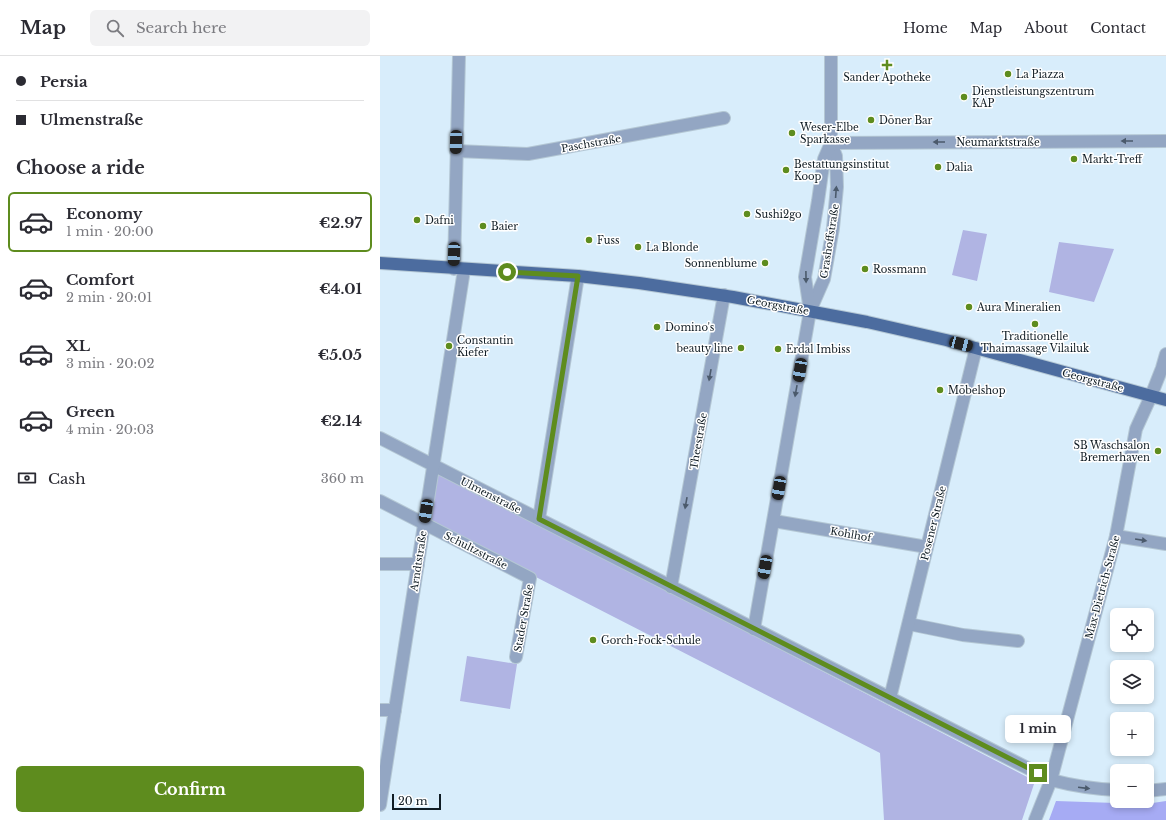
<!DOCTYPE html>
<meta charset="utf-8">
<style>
body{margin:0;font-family:"Libre Baskerville",serif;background:#f2f2f3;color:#2b2b33;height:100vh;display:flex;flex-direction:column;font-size:15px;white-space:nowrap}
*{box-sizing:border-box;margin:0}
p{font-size:13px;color:#7c7c81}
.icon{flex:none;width:22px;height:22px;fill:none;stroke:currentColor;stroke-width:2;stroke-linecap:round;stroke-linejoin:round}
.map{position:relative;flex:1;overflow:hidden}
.sheet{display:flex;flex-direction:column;background:#fff;width:380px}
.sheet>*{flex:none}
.banner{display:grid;align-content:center;height:88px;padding:0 16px;background:#fff}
.tools{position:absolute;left:730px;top:552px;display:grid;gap:8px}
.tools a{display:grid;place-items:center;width:44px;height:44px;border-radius:6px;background:#fff;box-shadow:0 2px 6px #0003;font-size:20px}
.scale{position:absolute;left:12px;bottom:10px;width:49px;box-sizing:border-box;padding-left:4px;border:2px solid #101c24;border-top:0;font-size:11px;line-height:14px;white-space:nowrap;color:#101c24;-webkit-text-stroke:3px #fff;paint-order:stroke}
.end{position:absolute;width:18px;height:18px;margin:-9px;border:5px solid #5e8c1e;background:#fff;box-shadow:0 0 0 2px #fff}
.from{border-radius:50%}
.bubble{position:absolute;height:28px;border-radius:6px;background:#fff;box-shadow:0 2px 6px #0003;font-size:13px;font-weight:800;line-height:28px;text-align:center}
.car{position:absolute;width:12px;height:24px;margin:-12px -6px;border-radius:5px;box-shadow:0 0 3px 1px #0007;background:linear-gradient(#222 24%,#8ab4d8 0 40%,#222 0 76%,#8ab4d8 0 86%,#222 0)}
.banner b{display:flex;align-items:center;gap:14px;height:38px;font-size:15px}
.banner b+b{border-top:1px solid #e1e1e2}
.banner i{width:10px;height:10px;background:#2b2b33}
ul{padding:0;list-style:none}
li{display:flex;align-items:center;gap:12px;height:60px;margin:0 8px 6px;padding:0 8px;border:2px solid transparent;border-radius:6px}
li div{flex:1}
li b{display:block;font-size:15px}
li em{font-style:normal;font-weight:800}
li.current{border-color:#5e8c1e}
li>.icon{width:36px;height:36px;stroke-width:1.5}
h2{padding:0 16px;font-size:18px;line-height:48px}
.pay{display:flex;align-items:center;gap:10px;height:44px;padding:0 16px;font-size:15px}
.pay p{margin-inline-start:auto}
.primary-button{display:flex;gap:8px;margin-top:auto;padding:8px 16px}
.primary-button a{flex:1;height:46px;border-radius:6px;background:#5e8c1e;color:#fff;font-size:16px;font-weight:800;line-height:46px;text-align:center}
header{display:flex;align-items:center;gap:24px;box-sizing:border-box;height:56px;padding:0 20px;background:#fff;border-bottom:1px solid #e1e1e2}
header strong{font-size:19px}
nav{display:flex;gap:22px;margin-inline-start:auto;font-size:14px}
.search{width:280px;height:36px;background:#f2f2f3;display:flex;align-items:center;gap:10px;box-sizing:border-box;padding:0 14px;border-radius:6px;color:#7c7c81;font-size:15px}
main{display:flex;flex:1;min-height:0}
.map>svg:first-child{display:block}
.green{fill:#b0b4e3}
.forest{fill:#a6abf4}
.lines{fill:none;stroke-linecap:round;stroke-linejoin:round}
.minor-casing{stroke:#b4c7d4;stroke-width:14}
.tertiary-casing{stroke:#b4c7d4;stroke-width:14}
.primary-casing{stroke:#b4c7d4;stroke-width:14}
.minor{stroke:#93a6c3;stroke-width:12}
.tertiary{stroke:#93a6c3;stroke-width:12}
.primary{stroke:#4c6c9f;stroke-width:12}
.oneway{fill:#4b5a6c}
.route{stroke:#5e8c1e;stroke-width:5}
.poi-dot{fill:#5e8c1e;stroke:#fff;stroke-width:1.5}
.labels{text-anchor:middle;stroke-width:3;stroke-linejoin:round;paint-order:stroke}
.poi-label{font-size:10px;fill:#101c24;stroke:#fff;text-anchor:start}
.street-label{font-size:10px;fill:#101c24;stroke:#fff}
</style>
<header>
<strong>Map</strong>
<div class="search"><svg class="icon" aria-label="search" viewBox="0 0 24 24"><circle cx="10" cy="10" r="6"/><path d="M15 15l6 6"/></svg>Search here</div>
<nav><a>Home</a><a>Map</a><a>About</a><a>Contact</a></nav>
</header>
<main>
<section class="sheet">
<div class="banner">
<b><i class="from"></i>Persia</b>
<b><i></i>Ulmenstraße</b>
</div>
<h2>Choose a ride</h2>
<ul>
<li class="current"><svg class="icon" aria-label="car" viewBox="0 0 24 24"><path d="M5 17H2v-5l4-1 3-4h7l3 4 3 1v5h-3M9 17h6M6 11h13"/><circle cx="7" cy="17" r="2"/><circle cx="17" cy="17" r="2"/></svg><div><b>Economy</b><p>1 min · 20:00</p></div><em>€2.97</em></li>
<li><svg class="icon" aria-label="car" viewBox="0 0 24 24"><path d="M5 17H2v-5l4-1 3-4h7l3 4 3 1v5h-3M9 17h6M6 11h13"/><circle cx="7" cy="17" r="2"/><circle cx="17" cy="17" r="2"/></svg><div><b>Comfort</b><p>2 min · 20:01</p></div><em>€4.01</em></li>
<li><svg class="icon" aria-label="car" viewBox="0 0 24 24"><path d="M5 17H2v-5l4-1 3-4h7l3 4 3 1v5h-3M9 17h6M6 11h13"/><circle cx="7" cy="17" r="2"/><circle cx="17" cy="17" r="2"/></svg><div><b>XL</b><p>3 min · 20:02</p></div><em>€5.05</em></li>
<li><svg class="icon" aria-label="car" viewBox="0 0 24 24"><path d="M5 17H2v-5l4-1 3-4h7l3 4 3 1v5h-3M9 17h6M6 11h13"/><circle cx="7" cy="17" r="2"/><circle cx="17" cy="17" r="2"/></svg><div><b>Green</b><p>4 min · 20:03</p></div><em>€2.14</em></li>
</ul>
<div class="pay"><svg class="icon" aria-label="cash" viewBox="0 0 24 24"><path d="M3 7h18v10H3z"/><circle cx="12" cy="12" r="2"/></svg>Cash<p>360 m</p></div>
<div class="primary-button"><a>Confirm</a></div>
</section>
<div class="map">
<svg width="786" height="764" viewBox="0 0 786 764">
<rect width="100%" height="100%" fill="#d8edfb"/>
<g class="green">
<path d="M583,174L607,178L597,225L572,219Z"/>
<path d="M679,186L734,193L714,246L669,236Z"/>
<path d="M57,416L655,725L642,764H504L500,697L50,467Z"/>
<path d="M87,600L137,608L130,653L80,645Z"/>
</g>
<path class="forest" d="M676,745L766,748L786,745V764H669Z"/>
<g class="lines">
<defs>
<g id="minor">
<path d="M451,87L786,85"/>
<path d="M76,95L148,98L344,62"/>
<path d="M74,213L79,0"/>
<path d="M0,382L671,724C694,730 713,733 737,734"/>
<path d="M0,445L150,522L136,601"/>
<path d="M159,463L198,220"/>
<path d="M394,465L547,491"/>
<path d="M736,480L786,488"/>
<path d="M0,508H38"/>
<path d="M291,531L344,239"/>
<path d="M529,568L583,579L638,585"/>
<path d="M374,573L430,255"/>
<path d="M510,642L596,292"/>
<path d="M0,654H15"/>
<path d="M767,735L786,733"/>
<path d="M0,749L84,214"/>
<path d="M655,764L671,724L736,480L756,373L771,340L782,312L786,298"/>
</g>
<g id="tertiary">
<path d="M430,255L444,223L453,172L457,131L456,100L451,87V0"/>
<path d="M430,255L425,221L438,145L444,103L451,87"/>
</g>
<path id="primary" d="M0,207L198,220L259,227L353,241L487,266L566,284L786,344"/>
</defs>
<use href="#minor" class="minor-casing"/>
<use href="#tertiary" class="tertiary-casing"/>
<use href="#primary" class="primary-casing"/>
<use href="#minor" class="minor"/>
<use href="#tertiary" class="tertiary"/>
<use href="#primary" class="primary"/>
</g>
<defs><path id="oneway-solid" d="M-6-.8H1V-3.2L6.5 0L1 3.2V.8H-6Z"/></defs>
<g class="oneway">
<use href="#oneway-solid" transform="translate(747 85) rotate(180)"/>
<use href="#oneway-solid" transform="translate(559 86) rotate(180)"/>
<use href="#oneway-solid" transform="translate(456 136) rotate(-86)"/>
<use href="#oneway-solid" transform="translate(426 221) rotate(89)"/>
<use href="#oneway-solid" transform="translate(330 319) rotate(100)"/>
<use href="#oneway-solid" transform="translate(416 335) rotate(100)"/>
<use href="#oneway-solid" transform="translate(306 447) rotate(100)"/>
<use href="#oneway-solid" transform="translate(761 484) rotate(9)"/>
<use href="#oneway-solid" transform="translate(704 732) rotate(7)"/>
</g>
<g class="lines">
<path class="route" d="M127,216L198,220L159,463L658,717"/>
</g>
<g class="poi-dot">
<path d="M505 3h4v4h4v4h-4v4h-4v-4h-4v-4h4z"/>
<circle cx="628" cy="18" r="4"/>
<circle cx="584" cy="41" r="4"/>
<circle cx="491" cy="64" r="4"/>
<circle cx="412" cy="77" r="4"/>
<circle cx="694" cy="103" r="4"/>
<circle cx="558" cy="111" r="4"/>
<circle cx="406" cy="114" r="4"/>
<circle cx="367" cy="158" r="4"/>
<circle cx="37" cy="164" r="4"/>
<circle cx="103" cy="170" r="4"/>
<circle cx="209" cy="184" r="4"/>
<circle cx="258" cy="191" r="4"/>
<circle cx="385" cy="207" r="4"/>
<circle cx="485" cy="213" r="4"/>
<circle cx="589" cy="251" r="4"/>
<circle cx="655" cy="268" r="4"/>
<circle cx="277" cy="271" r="4"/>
<circle cx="69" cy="290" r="4"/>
<circle cx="361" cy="292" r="4"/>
<circle cx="398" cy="293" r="4"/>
<circle cx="560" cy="334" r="4"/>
<circle cx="778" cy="395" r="4"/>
<circle cx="213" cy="584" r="4"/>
</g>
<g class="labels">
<g class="poi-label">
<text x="636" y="22">La Piazza</text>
<text x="507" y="25" text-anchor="middle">Sander Apotheke</text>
<text x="592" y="39">Dienstleistungszentrum<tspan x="592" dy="12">KAP</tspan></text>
<text x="499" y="68">Döner Bar</text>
<text x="420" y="75">Weser-Elbe<tspan x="420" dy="12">Sparkasse</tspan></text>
<text x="702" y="107">Markt-Treff</text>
<text x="414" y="112">Bestattungsinstitut<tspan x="414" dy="12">Koop</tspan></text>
<text x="566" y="115">Dalia</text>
<text x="375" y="162">Sushi2go</text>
<text x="45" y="168">Dafni</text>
<text x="111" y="174">Baier</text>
<text x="217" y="188">Fuss</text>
<text x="266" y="195">La Blonde</text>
<text x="377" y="211" text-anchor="end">Sonnenblume</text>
<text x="493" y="217">Rossmann</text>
<text x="597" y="255">Aura Mineralien</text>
<text x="285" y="275">Domino's</text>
<text x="655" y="284" text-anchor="middle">Traditionelle<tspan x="655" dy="12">Thaimassage Vilailuk</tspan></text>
<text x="77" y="288">Constantin<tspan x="77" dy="12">Kiefer</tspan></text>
<text x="353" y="296" text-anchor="end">beauty line</text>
<text x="406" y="297">Erdal Imbiss</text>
<text x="568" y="338">Möbelshop</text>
<text x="770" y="393" text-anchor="end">SB Waschsalon<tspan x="770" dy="12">Bremerhaven</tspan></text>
<text x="221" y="588">Gorch-Fock-Schule</text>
</g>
<g class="street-label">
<text x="618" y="90">Neumarktstraße</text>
<text transform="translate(211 87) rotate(-10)" y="4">Paschstraße</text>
<text transform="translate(449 185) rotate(-81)" y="4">Grashoffstraße</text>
<text transform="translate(398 249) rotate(11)" y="4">Georgstraße</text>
<text transform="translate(713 324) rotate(15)" y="4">Georgstraße</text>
<text transform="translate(318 385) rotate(-80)" y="4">Theestraße</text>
<text transform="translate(111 439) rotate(27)" y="4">Ulmenstraße</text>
<text transform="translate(553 467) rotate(-76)" y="4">Posener Straße</text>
<text transform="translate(471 478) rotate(10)" y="4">Kohlhof</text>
<text transform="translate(96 494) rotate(27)" y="4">Schultzstraße</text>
<text transform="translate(38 505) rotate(-81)" y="4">Arndtstraße</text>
<text transform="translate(722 531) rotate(-75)" y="4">Max-Dietrich-Straße</text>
<text transform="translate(143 562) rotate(-80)" y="4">Stader Straße</text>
</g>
</g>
</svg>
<div class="tools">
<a><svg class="icon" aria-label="locate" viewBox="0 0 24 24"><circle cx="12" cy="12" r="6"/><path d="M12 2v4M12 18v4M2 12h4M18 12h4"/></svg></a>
<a><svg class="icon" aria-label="layers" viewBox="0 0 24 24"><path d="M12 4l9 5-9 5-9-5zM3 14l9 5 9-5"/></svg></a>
<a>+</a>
<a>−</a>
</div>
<div class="scale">20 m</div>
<i class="end from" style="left:127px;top:216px"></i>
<i class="end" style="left:658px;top:717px"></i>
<div class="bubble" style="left:625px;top:659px;width:66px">1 min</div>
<i class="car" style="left:76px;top:86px;rotate:181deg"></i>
<i class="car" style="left:74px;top:198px;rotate:182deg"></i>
<i class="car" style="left:581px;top:288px;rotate:105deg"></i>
<i class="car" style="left:420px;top:314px;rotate:190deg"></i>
<i class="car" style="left:399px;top:432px;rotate:190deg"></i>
<i class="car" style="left:46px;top:455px;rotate:189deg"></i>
<i class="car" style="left:385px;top:511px;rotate:190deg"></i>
</div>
</main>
